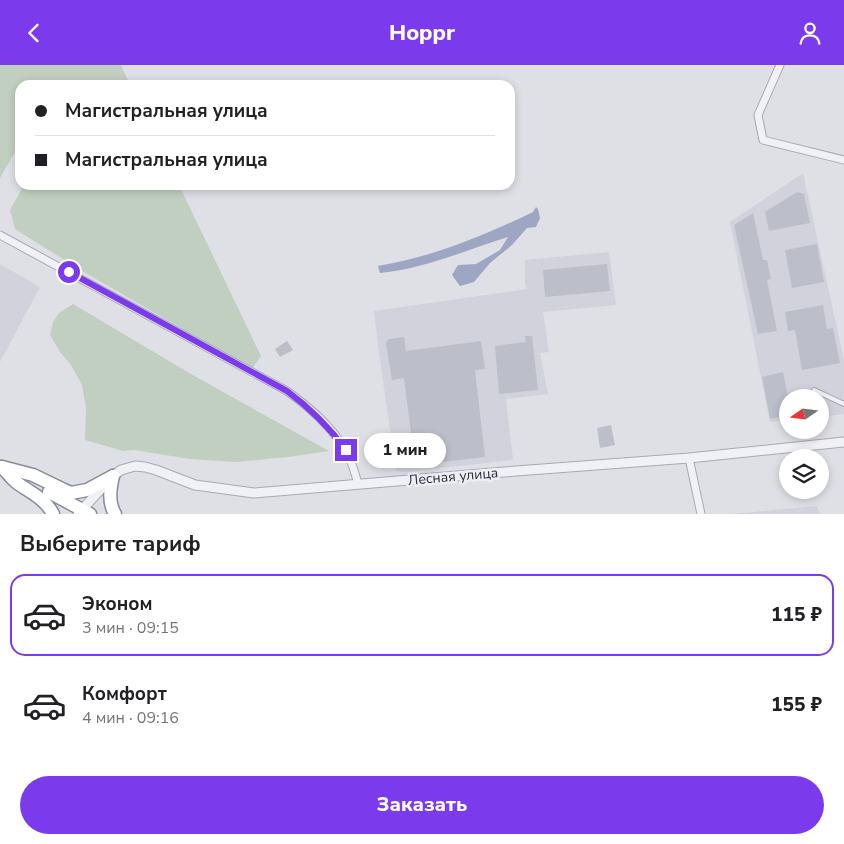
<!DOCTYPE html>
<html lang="ru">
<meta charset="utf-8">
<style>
body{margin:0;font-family:"Nunito Sans",sans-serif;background:#f6f6f6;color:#202124;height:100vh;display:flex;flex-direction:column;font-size:19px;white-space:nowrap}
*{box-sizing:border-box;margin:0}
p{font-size:16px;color:#757577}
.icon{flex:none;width:28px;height:28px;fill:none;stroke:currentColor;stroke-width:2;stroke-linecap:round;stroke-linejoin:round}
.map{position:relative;height:449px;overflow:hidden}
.panel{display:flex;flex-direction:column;background:#fff;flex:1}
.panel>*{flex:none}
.banner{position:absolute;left:15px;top:15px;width:500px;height:110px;border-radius:15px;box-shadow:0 2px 8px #0003;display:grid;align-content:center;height:110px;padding:0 20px;background:#fff}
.needle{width:32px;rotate:256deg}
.buttons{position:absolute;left:779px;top:324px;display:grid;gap:10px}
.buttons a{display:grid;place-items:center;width:50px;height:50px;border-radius:50%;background:#fff;box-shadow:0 2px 8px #0003;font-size:25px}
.end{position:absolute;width:22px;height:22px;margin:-11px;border:6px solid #7c3aed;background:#fff;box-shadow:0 0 0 2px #fff}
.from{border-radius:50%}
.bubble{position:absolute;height:35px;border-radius:18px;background:#fff;box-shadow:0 2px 8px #0003;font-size:16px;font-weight:800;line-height:35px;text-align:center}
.banner b{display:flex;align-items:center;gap:18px;height:48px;font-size:19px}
.banner b+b{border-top:1px solid #e0e0e0}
.banner i{width:12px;height:12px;background:#202124}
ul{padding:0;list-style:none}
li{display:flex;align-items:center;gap:15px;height:82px;margin:0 10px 8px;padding:0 10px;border:2px solid transparent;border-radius:15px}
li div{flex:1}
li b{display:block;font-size:19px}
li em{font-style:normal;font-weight:800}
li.active{border-color:#7c3aed}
li>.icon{width:45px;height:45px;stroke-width:1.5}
h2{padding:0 20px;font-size:22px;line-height:60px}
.action{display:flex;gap:10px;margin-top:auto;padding:10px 20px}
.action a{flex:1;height:58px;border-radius:30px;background:#7c3aed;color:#fff;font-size:20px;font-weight:800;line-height:58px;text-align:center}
header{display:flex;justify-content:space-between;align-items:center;height:65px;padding:0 20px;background:#7c3aed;color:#fff;font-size:22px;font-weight:800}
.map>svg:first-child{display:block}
.built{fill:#d1d2db}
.green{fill:#c1cfc0}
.water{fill:#9da6c3}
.building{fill:#bcbec9}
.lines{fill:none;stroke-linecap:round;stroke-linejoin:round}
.service-casing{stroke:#a8aab3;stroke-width:6}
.minor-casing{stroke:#a8aab3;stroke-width:9}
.tertiary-casing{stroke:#a8aab3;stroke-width:11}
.trunk-casing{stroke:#878b9b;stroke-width:15}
.service{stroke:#f1f1f5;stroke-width:4}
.minor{stroke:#f1f1f5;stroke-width:7}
.tertiary{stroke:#f1f1f5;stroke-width:9}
.trunk{stroke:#fff;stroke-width:12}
.route{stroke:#7c3aed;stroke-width:6}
.labels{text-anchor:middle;stroke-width:5;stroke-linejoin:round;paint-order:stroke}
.street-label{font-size:14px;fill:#292c3c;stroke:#eeeff4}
</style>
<header><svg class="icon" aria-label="back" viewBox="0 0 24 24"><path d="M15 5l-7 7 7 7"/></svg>Hoppr<svg class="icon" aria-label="person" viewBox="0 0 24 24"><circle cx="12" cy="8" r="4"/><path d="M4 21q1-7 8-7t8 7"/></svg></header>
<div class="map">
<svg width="844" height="449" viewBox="0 0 844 449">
<rect width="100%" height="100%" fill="#dee0e6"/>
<g class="built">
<path d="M803,108L844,295V349L820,352V332H788L787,355L770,357L730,157Z"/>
<path d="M609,187L616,240L543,247L549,287L540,288L548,329L506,334L513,395L406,407L396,406L379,288L374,246L527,224L525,218V195Z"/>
<path d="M0,199L40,222L0,297Z"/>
<path d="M817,441L820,449H732L816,441Z"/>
</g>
<g class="green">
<path d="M0,0H121L130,20H20V78L0,113Z"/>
<path d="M24,120H179L261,291L252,304L82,206L15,164L10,145Z"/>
<path d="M73,239L191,309L329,386L288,392L236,397L190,394L134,385L123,386L85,375L86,343L82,320L71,300L60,287L50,270L53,257L59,248Z"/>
</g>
<path class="water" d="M536,142L538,144L540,153L536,162L527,163L512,180L490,198L474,217L460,221L452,210L458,200L476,199L500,185L508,172C466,185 424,204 380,208L378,201C432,192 483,171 533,147Z"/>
<g class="building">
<path d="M797,127L804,129L810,158L769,166L765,147Z"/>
<path d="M753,148L763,195H767L771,214L767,215L777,266L758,269L734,160Z"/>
<path d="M817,179L824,217L792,223L785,185Z"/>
<path d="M607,199L610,226L545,232L543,205Z"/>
<path d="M823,240L827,264L833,263L840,298L802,305L795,265L788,266L785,247Z"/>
<path d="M525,271H532L538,325L499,329L495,281L526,277Z"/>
<path d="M404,272L406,286L481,276L485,304L475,305L485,392L415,400L404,313L392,315L386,279L387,276L389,274Z"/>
<path d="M287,276L293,285L280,292L275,284Z"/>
<path d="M783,307L788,332V350L770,354L762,312Z"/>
<path d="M611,360L615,380L600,383L597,363Z"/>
</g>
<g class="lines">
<defs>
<path id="service" d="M814,325L844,339"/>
<g id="minor">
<path d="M780,0L758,50L763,75L844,95"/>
<path d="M0,170L287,326C312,344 339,367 351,397C354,404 356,412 358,419"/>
<path d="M689,393L701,449"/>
</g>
<path id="tertiary" d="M78,449L113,411L121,405L135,401L145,402L156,405L195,420L254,428L516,406L689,393L844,377"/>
<g id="trunk">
<path d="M2,402L33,410L64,425L71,428L87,425L113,411"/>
<path d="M2,402C7,407 11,413 16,417C29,427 45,433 53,449"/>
<path d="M113,411C110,424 108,437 115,449"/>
<path d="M49,427L90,449"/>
</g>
</defs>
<use href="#service" class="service-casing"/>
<use href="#minor" class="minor-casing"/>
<use href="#tertiary" class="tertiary-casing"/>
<use href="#trunk" class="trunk-casing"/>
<use href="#service" class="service"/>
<use href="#minor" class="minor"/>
<use href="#tertiary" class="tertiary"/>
<use href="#trunk" class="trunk"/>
</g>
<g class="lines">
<path class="route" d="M69,207L287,326C310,343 329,362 346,385"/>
</g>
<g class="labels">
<g class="street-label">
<text transform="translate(453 411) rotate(-5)" y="5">Лесная улица</text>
</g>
</g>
</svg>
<div class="buttons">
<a><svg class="needle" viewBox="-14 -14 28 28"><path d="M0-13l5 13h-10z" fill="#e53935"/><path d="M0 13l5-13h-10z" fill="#757577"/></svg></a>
<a><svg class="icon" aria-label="layers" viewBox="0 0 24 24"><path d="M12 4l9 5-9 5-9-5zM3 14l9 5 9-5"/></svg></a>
</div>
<i class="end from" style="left:69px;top:207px"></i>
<i class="end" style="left:346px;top:385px"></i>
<div class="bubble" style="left:364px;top:368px;width:82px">1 мин</div>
<div class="banner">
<b><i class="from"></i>Магистральная улица</b>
<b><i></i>Магистральная улица</b>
</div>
</div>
<section class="panel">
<h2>Выберите тариф</h2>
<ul>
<li class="active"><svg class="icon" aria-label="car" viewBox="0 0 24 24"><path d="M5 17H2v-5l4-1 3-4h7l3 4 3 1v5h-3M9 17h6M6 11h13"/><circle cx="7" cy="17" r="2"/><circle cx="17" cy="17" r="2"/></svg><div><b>Эконом</b><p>3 мин · 09:15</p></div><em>115 ₽</em></li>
<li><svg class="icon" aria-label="car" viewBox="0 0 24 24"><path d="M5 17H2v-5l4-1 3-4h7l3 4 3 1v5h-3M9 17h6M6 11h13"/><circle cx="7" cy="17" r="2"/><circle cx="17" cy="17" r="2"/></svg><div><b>Комфорт</b><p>4 мин · 09:16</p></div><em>155 ₽</em></li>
</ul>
<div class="action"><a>Заказать</a></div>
</section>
